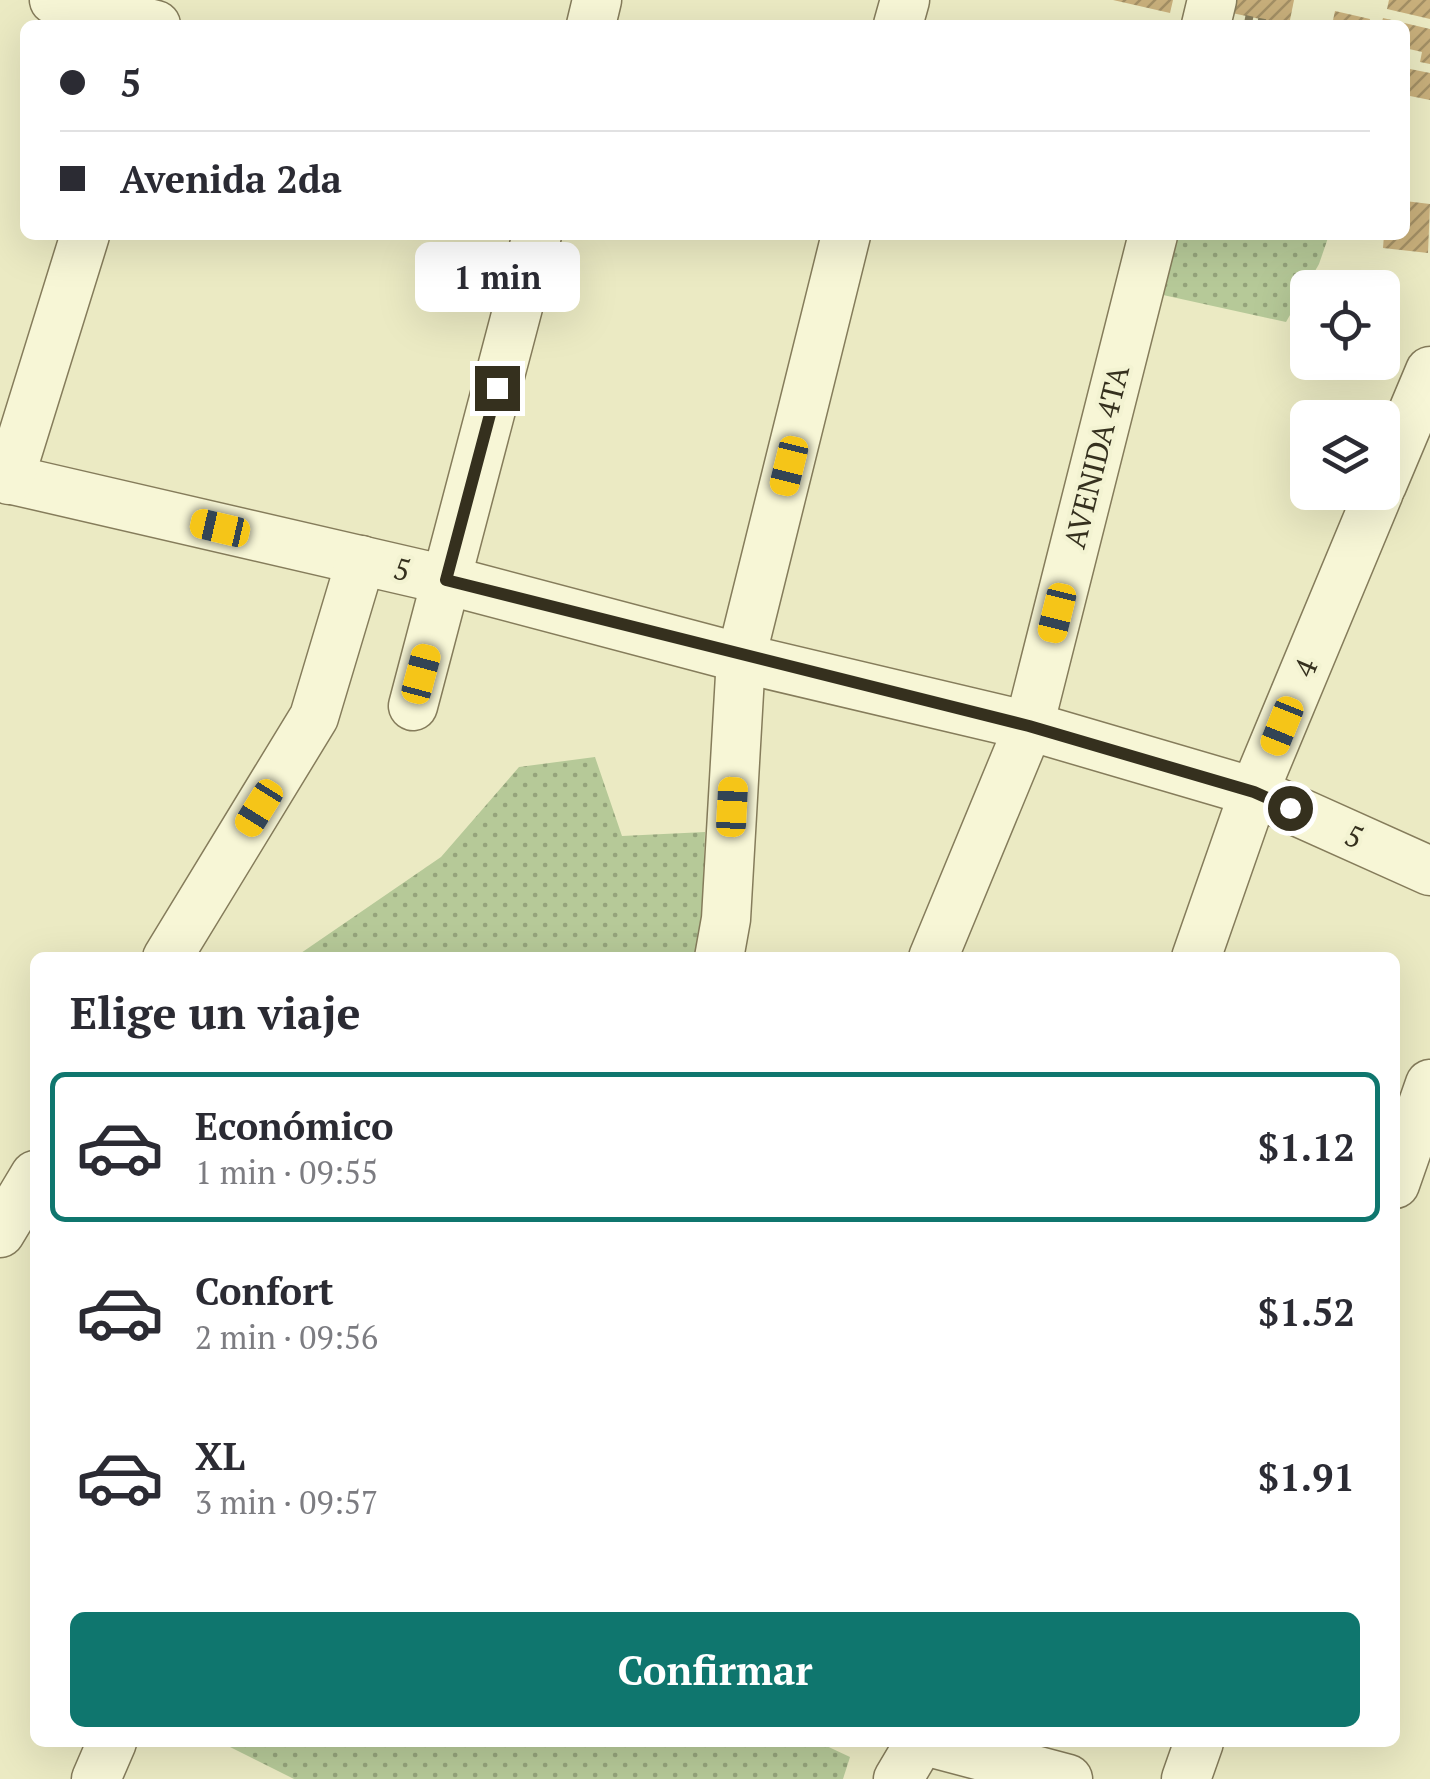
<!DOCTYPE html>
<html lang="es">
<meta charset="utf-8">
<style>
body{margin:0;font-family:"PT Serif",serif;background:#f7f7f7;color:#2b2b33;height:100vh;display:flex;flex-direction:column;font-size:38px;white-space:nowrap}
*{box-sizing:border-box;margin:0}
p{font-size:32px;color:#7c7c81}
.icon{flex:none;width:55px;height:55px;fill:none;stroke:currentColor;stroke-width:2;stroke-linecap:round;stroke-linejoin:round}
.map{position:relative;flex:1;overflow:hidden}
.panel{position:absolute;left:30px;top:952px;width:1370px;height:795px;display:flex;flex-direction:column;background:#fff;border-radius:15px;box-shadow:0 10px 40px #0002}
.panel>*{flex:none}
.guide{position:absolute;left:20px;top:20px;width:1390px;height:220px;border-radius:15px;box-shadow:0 10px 40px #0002;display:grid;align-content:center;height:220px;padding:0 40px;background:#fff}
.buttons{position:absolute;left:1290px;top:270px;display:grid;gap:20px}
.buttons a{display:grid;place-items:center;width:110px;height:110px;border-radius:15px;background:#fff;box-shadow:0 10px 40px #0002;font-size:50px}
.end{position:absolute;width:45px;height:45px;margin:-22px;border:12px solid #35301e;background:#fff;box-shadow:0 0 0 5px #fff}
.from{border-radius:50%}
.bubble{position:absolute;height:70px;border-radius:15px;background:#fff;box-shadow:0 10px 40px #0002;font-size:32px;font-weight:600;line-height:70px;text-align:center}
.car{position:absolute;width:30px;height:60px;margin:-30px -15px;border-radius:12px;box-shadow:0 0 8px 2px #0007;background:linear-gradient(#f5c518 24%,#345 0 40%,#f5c518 0 76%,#345 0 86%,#f5c518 0)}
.guide b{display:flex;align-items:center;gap:35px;height:95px;font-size:38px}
.guide b+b{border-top:2px solid #e1e1e2}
.guide i{width:25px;height:25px;background:#2b2b33}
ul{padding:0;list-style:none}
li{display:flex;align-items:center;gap:30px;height:150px;margin:0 20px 15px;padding:0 20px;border:5px solid transparent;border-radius:15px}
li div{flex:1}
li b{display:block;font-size:38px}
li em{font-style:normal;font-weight:600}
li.active{border-color:#0f766e}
li>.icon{width:90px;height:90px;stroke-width:1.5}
h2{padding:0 40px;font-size:45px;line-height:120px}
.primary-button{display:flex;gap:20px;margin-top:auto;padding:20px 40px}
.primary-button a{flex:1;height:115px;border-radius:15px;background:#0f766e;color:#fff;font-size:40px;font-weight:600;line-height:115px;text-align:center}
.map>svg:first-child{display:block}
.grass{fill:url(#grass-dots)}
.building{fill:url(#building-hatch)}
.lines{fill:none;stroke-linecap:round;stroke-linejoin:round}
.minor-casing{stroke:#857c5b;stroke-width:51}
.path{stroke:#857c5b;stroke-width:6;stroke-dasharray:8 5;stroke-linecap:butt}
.minor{stroke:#f7f6d6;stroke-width:48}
.route{stroke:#35301e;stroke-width:12}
.labels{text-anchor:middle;stroke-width:8;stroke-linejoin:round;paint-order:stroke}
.street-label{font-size:30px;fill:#35301e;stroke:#f3f3d2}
</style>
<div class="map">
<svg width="1430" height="1779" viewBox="0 0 1430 1779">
<defs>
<pattern id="grass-dots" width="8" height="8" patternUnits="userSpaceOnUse" patternTransform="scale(2.5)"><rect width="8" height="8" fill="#b6c998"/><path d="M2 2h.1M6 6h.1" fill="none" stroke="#95a47b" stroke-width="1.8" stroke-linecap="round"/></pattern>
<pattern id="building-hatch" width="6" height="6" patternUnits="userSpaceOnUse" patternTransform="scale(2.5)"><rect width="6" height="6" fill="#c8af7b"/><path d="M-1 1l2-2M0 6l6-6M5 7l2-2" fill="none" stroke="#a38f64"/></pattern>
</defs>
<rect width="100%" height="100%" fill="#ebeac3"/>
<g class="grass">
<path d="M1178,235H1329L1319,264L1286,322L1163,295Z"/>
<path d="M595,757L622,836L705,832L701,957L302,958L301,953L441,857L519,767Z"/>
<path d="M818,1742L850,1757L843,1779H294L222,1743Z"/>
</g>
<g class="building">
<path d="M1113,0H1173L1170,13Z"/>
<path d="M1234,0H1294L1289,25L1232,13Z"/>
<path d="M1389,0H1430V19L1387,9Z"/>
<path d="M1335,11L1370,19L1369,25H1332Z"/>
<path d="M1383,18L1430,29V64L1420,62L1422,52L1405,48V25H1381Z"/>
<path d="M1405,68L1430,73V100L1405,95Z"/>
<path d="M1405,201L1430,204L1428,253L1383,248L1384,235H1405Z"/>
</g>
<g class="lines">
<defs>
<g id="minor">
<path d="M54,0L156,25"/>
<path d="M591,25L597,0"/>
<path d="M898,25L905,0"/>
<path d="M1206,25L1212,0"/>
<path d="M0,477L446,580L741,658L1029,726L1254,792L1430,871"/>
<path d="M9,480L85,235"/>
<path d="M1382,485L1430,371"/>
<path d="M413,706L537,235"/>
<path d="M167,958L314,717L361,560"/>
<path d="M719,958L726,919L741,658L846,235"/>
<path d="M933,958L1029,726L1153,235"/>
<path d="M1196,958L1254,792L1379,492"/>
<path d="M1395,1184L1430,1084"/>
<path d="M0,1233L35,1175"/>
<path d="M929,1742L1068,1779"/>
<path d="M96,1779L112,1742"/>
<path d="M898,1779L920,1742"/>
<path d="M1186,1779L1199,1742"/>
</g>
</defs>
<use href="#minor" class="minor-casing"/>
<path class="path" d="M1245,18L1279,25"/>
<use href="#minor" class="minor"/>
</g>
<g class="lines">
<path class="route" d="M497,388L446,580L1029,726L1254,792L1290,808"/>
</g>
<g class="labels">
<g class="street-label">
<text transform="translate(1097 457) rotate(-76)" y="10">AVENIDA 4TA</text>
<text transform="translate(402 570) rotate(14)" y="10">5</text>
<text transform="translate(1306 668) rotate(-67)" y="10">4</text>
<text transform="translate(1354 837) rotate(24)" y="10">5</text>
</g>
</g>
</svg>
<div class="buttons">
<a><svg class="icon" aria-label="locate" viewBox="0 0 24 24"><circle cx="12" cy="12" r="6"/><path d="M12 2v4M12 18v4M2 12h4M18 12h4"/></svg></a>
<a><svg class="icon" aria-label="layers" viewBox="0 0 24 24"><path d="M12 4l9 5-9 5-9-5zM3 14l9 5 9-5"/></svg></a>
</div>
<i class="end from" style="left:1290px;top:808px"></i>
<i class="end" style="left:497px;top:388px"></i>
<div class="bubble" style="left:415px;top:242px;width:165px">1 min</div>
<i class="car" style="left:789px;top:466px;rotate:194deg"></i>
<i class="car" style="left:220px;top:528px;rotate:283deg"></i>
<i class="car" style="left:1057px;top:613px;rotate:194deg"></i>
<i class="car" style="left:421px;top:674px;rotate:15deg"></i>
<i class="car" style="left:1282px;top:726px;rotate:202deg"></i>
<i class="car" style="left:732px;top:807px;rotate:3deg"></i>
<i class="car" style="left:259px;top:808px;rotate:212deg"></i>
<div class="guide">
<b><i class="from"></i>5</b>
<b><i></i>Avenida 2da</b>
</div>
<section class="panel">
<h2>Elige un viaje</h2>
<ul>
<li class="active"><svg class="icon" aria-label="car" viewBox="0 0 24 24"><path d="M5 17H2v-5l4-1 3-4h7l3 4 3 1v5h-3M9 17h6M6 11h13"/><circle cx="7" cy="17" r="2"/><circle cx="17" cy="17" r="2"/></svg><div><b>Económico</b><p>1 min · 09:55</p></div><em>$1.12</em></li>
<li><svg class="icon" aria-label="car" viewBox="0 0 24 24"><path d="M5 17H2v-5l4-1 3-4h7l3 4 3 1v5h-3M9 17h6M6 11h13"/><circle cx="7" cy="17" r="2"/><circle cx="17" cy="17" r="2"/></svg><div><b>Confort</b><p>2 min · 09:56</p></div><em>$1.52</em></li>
<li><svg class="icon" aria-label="car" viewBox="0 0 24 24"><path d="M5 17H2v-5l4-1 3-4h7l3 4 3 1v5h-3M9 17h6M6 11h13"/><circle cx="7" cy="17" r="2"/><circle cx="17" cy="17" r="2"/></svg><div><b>XL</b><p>3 min · 09:57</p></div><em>$1.91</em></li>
</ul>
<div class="primary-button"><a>Confirmar</a></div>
</section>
</div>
